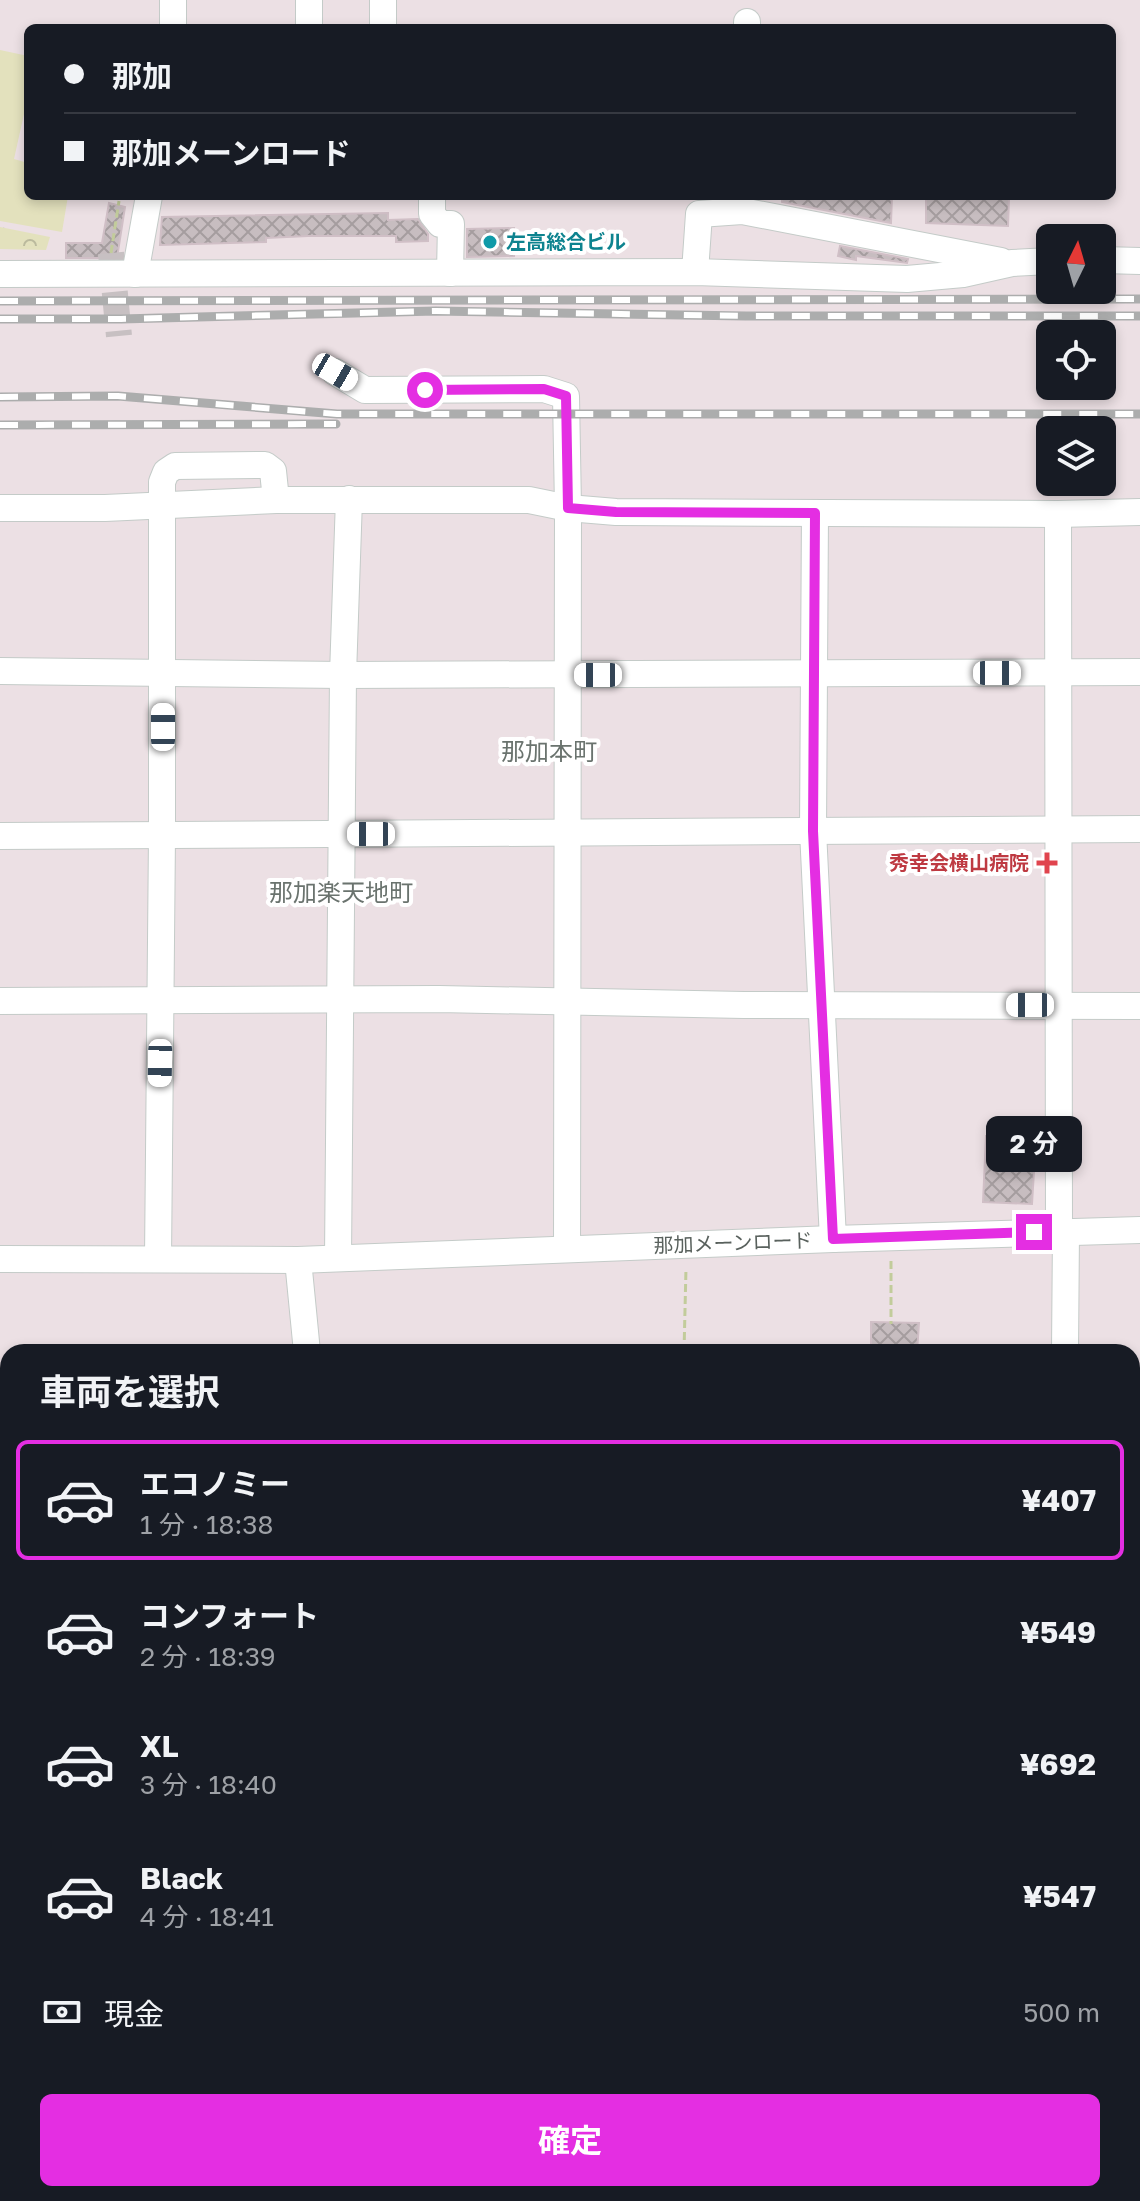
<!DOCTYPE html>
<html lang="ja">
<meta charset="utf-8">
<style>
body{margin:0;font-family:"Golos Text","Noto Sans JP",sans-serif;background:#20242c;color:#f1f3f6;height:100vh;display:flex;flex-direction:column;font-size:30px;white-space:nowrap}
*{box-sizing:border-box;margin:0}
p{font-size:26px;color:#9ea1a6}
.icon{flex:none;width:44px;height:44px;fill:none;stroke:currentColor;stroke-width:2;stroke-linecap:round;stroke-linejoin:round}
.map{position:relative;flex:1;overflow:hidden}
.panel{position:absolute;left:0px;top:1344px;width:1140px;height:858px;display:flex;flex-direction:column;background:#171b24;border-radius:24px 24px 0 0;box-shadow:0 4px 12px #0003}
.panel>*{flex:none}
.banner{position:absolute;left:24px;top:24px;width:1092px;height:176px;border-radius:12px;box-shadow:0 4px 12px #0003;display:grid;align-content:center;height:176px;padding:0 40px;background:#171b24}
.needle{width:52px;rotate:5deg}
.fabs{position:absolute;left:1036px;top:224px;display:grid;gap:16px}
.fabs a{display:grid;place-items:center;width:80px;height:80px;border-radius:12px;background:#171b24;box-shadow:0 4px 12px #0003;font-size:40px}
.end{position:absolute;width:36px;height:36px;margin:-18px;border:10px solid #e42ee2;background:#fff;box-shadow:0 0 0 4px #fff}
.from{border-radius:50%}
.bubble{position:absolute;height:56px;border-radius:12px;background:#171b24;box-shadow:0 4px 12px #0003;font-size:26px;font-weight:700;line-height:56px;text-align:center}
.car{position:absolute;width:24px;height:48px;margin:-24px -12px;border-radius:10px;box-shadow:0 0 6px 2px #0007;background:linear-gradient(#fff 24%,#345 0 40%,#fff 0 76%,#345 0 86%,#fff 0)}
.banner b{display:flex;align-items:center;gap:28px;height:76px;font-size:30px}
.banner b+b{border-top:2px solid #363941}
.banner i{width:20px;height:20px;background:#f1f3f6}
ul{padding:0;list-style:none}
li{display:flex;align-items:center;gap:24px;height:120px;margin:0 16px 12px;padding:0 24px;border:4px solid transparent;border-radius:12px}
li div{flex:1}
li b{display:block;font-size:30px}
li em{font-style:normal;font-weight:700}
li.selected{border-color:#e42ee2}
li>.icon{width:72px;height:72px;stroke-width:1.5}
h2{padding:0 40px;font-size:36px;line-height:96px}
.pay{display:flex;align-items:center;gap:20px;height:88px;padding:0 40px;font-size:30px}
.pay p{margin-inline-start:auto}
.primary-button{display:flex;gap:16px;margin-top:auto;padding:16px 40px}
.primary-button a{flex:1;height:92px;border-radius:12px;background:#e42ee2;color:#fff;font-size:32px;font-weight:700;line-height:92px;text-align:center}
.map>svg:first-child{display:block}
.forest{fill:url(#forest-crowns)}
.garden{fill:#e3e1bd}
.building{fill:url(#building-cross-hatch);stroke:#d0bfc6;stroke-width:2}
.lines{fill:none;stroke-linecap:round;stroke-linejoin:round}
.minor-tunnel{stroke:#c7c0c2;stroke-width:26;stroke-dasharray:26 13;stroke-linecap:butt}
.minor-casing{stroke:#c4cbc8;stroke-width:28}
.path{stroke:#c2cc9b;stroke-width:3;stroke-dasharray:8 4;stroke-linecap:butt}
.minor{stroke:#fff;stroke-width:26}
.rail-casing{stroke:#acadad;stroke-width:9}
.rail{stroke:#fff;stroke-width:6;stroke-dasharray:18;stroke-linecap:butt}
.route{stroke:#e42ee2;stroke-width:10}
.culture-dot{fill:#0f9aa8;stroke:#fff;stroke-width:3}
.health-dot{fill:#e0444e;stroke:#fff;stroke-width:3}
.labels{text-anchor:middle;stroke-width:8;stroke-linejoin:round;paint-order:stroke}
.culture-label{font-size:20px;font-weight:bold;fill:#0d838f;stroke:#fff;text-anchor:start}
.health-label{font-size:20px;font-weight:bold;fill:#be3a42;stroke:#fff;text-anchor:end}
.street-label{font-size:20px;fill:#59615d;stroke:#fff}
.quarter-label{font-size:24px;fill:#6a736e;stroke:#fff}
</style>
<div class="map">
<svg width="1140" height="2201" viewBox="0 0 1140 2201">
<defs>
<pattern id="forest-crowns" width="20" height="18" patternUnits="userSpaceOnUse" patternTransform="scale(2)"><rect width="20" height="18" fill="#e3e1bd"/><path d="M2 6a3 3 0 1 1 6 0M12 15a3 3 0 1 1 6 0" fill="none" stroke="#bbba9d"/></pattern>
<pattern id="building-cross-hatch" width="8" height="8" patternUnits="userSpaceOnUse" patternTransform="scale(2)"><rect width="8" height="8" fill="#c7bdc0"/><path d="M0 0l8 8M0 8l8-8" fill="none" stroke="#a59d9f"/></pattern>
</defs>
<rect width="100%" height="100%" fill="#ece0e4"/>
<path class="forest" d="M0,227L50,237L46,250L0,249Z"/>
<path class="garden" d="M0,50L28,56V96L14,159L28,163V196H68L62,232L0,221Z"/>
<g class="building">
<path d="M782,196H892L891,223L782,202Z"/>
<path d="M926,196L1009,199L1008,226L926,223Z"/>
<path d="M109,203L125,207L117,258H66V243H102Z"/>
<path d="M388,213V220L418,219L428,234V241L396,242V236H308L266,238V242L160,245L162,217Z"/>
<path d="M514,228V256L467,257V229Z"/>
<path d="M840,246L908,259L907,263L856,256V260L838,256Z"/>
<path d="M986,1136L1036,1138L1032,1204L983,1202Z"/>
<path d="M871,1322L919,1323L917,1352H871Z"/>
</g>
<g class="lines">
<path class="minor-tunnel" d="M111,253L119,336"/>
<defs>
<g id="minor">
<path d="M309,0V28"/>
<path d="M383,0V28"/>
<path d="M173,28V0"/>
<path d="M747,28V22"/>
<path d="M432,196V214L440,224H451L450,273"/>
<path d="M1102,260L1140,261"/>
<path d="M695,272L699,214L742,211L1001,261"/>
<path d="M0,274L695,272L907,279L963,274L1012,263L1050,261"/>
<path d="M135,274L149,196"/>
<path d="M335,372L365,390L544,389L566,396L568,508L567,1249"/>
<path d="M0,508H105L276,500H529L568,508L616,512L1058,514L1140,512"/>
<path d="M815,513L813,831L833,1239"/>
<path d="M1058,514L1059,1232"/>
<path d="M0,671L343,675L1140,672"/>
<path d="M0,836L1140,829"/>
<path d="M0,1001L439,999L744,1005L1140,1006"/>
<path d="M338,1258L343,675L349,499"/>
<path d="M0,1259L298,1260L833,1239L1140,1230"/>
<path d="M158,1259L162,835V482L166,472L175,466L265,465L273,471L276,500"/>
<path d="M298,1260L307,1352"/>
<path d="M1065,1352L1066,1231"/>
<path d="M1132,1381H1140"/>
<path d="M0,1462L8,1411"/>
<path d="M0,1509L8,1511"/>
<path d="M1132,1547H1140"/>
<path d="M0,1597L8,1600"/>
<path d="M1132,1702L1140,1706"/>
<path d="M0,1778L8,1780"/>
<path d="M1132,1873L1140,1876"/>
<path d="M0,1992L8,1990"/>
<path d="M123,2194L124,2201"/>
<path d="M746,2194L759,2201"/>
<path d="M517,2201L556,2194"/>
<path d="M1003,2201L1004,2194"/>
</g>
</defs>
<use href="#minor" class="minor-casing"/>
<g class="path">
<path d="M111,253L119,201"/>
<path d="M891,1261V1324"/>
<path d="M684,1352L686,1268"/>
</g>
<use href="#minor" class="minor"/>
<defs>
<g id="rail">
<path d="M0,301L1140,299"/>
<path d="M0,319H121L436,311L746,316H1140"/>
<path d="M0,397L118,396L337,414H1140"/>
<path d="M0,425L336,424"/>
</g>
</defs>
<use href="#rail" class="rail-casing"/>
<use href="#rail" class="rail"/>
</g>
<g class="lines">
<path class="route" d="M425,390L544,389L566,396L568,508L616,512L815,513L813,831L833,1239L1034,1232"/>
</g>
<circle class="culture-dot" cx="490" cy="242" r="8"/>
<path class="health-dot" d="M1043 851h8v8h8v8h-8v8h-8v-8h-8v-8h8z"/>
<g class="labels">
<g class="culture-label">
<text x="506" y="249">左高総合ビル</text>
</g>
<g class="health-label">
<text x="1029" y="870">秀幸会横山病院</text>
</g>
<g class="street-label">
<text transform="translate(733 1243) rotate(-2)" y="7">那加メーンロード</text>
</g>
<g class="quarter-label">
<text x="549" y="760">那加本町</text>
<text x="341" y="901">那加楽天地町</text>
</g>
</g>
</svg>
<div class="fabs">
<a><svg class="needle" viewBox="-14 -14 28 28"><path d="M0-13l5 13h-10z" fill="#e53935"/><path d="M0 13l5-13h-10z" fill="#9ea1a6"/></svg></a>
<a><svg class="icon" aria-label="locate" viewBox="0 0 24 24"><circle cx="12" cy="12" r="6"/><path d="M12 2v4M12 18v4M2 12h4M18 12h4"/></svg></a>
<a><svg class="icon" aria-label="layers" viewBox="0 0 24 24"><path d="M12 4l9 5-9 5-9-5zM3 14l9 5 9-5"/></svg></a>
</div>
<i class="end from" style="left:425px;top:390px"></i>
<i class="end" style="left:1034px;top:1232px"></i>
<div class="bubble" style="left:986px;top:1116px;width:96px">2 分</div>
<i class="car" style="left:335px;top:372px;rotate:120deg"></i>
<i class="car" style="left:997px;top:673px;rotate:90deg"></i>
<i class="car" style="left:598px;top:675px;rotate:270deg"></i>
<i class="car" style="left:163px;top:727px;rotate:0deg"></i>
<i class="car" style="left:371px;top:834px;rotate:270deg"></i>
<i class="car" style="left:1030px;top:1005px;rotate:270deg"></i>
<i class="car" style="left:160px;top:1063px;rotate:181deg"></i>
<div class="banner">
<b><i class="from"></i>那加</b>
<b><i></i>那加メーンロード</b>
</div>
<section class="panel">
<h2>車両を選択</h2>
<ul>
<li class="selected"><svg class="icon" aria-label="car" viewBox="0 0 24 24"><path d="M5 17H2v-5l4-1 3-4h7l3 4 3 1v5h-3M9 17h6M6 11h13"/><circle cx="7" cy="17" r="2"/><circle cx="17" cy="17" r="2"/></svg><div><b>エコノミー</b><p>1 分 · 18:38</p></div><em>¥407</em></li>
<li><svg class="icon" aria-label="car" viewBox="0 0 24 24"><path d="M5 17H2v-5l4-1 3-4h7l3 4 3 1v5h-3M9 17h6M6 11h13"/><circle cx="7" cy="17" r="2"/><circle cx="17" cy="17" r="2"/></svg><div><b>コンフォート</b><p>2 分 · 18:39</p></div><em>¥549</em></li>
<li><svg class="icon" aria-label="car" viewBox="0 0 24 24"><path d="M5 17H2v-5l4-1 3-4h7l3 4 3 1v5h-3M9 17h6M6 11h13"/><circle cx="7" cy="17" r="2"/><circle cx="17" cy="17" r="2"/></svg><div><b>XL</b><p>3 分 · 18:40</p></div><em>¥692</em></li>
<li><svg class="icon" aria-label="car" viewBox="0 0 24 24"><path d="M5 17H2v-5l4-1 3-4h7l3 4 3 1v5h-3M9 17h6M6 11h13"/><circle cx="7" cy="17" r="2"/><circle cx="17" cy="17" r="2"/></svg><div><b>Black</b><p>4 分 · 18:41</p></div><em>¥547</em></li>
</ul>
<div class="pay"><svg class="icon" aria-label="cash" viewBox="0 0 24 24"><path d="M3 7h18v10H3z"/><circle cx="12" cy="12" r="2"/></svg>現金<p>500 m</p></div>
<div class="primary-button"><a>確定</a></div>
</section>
</div>
